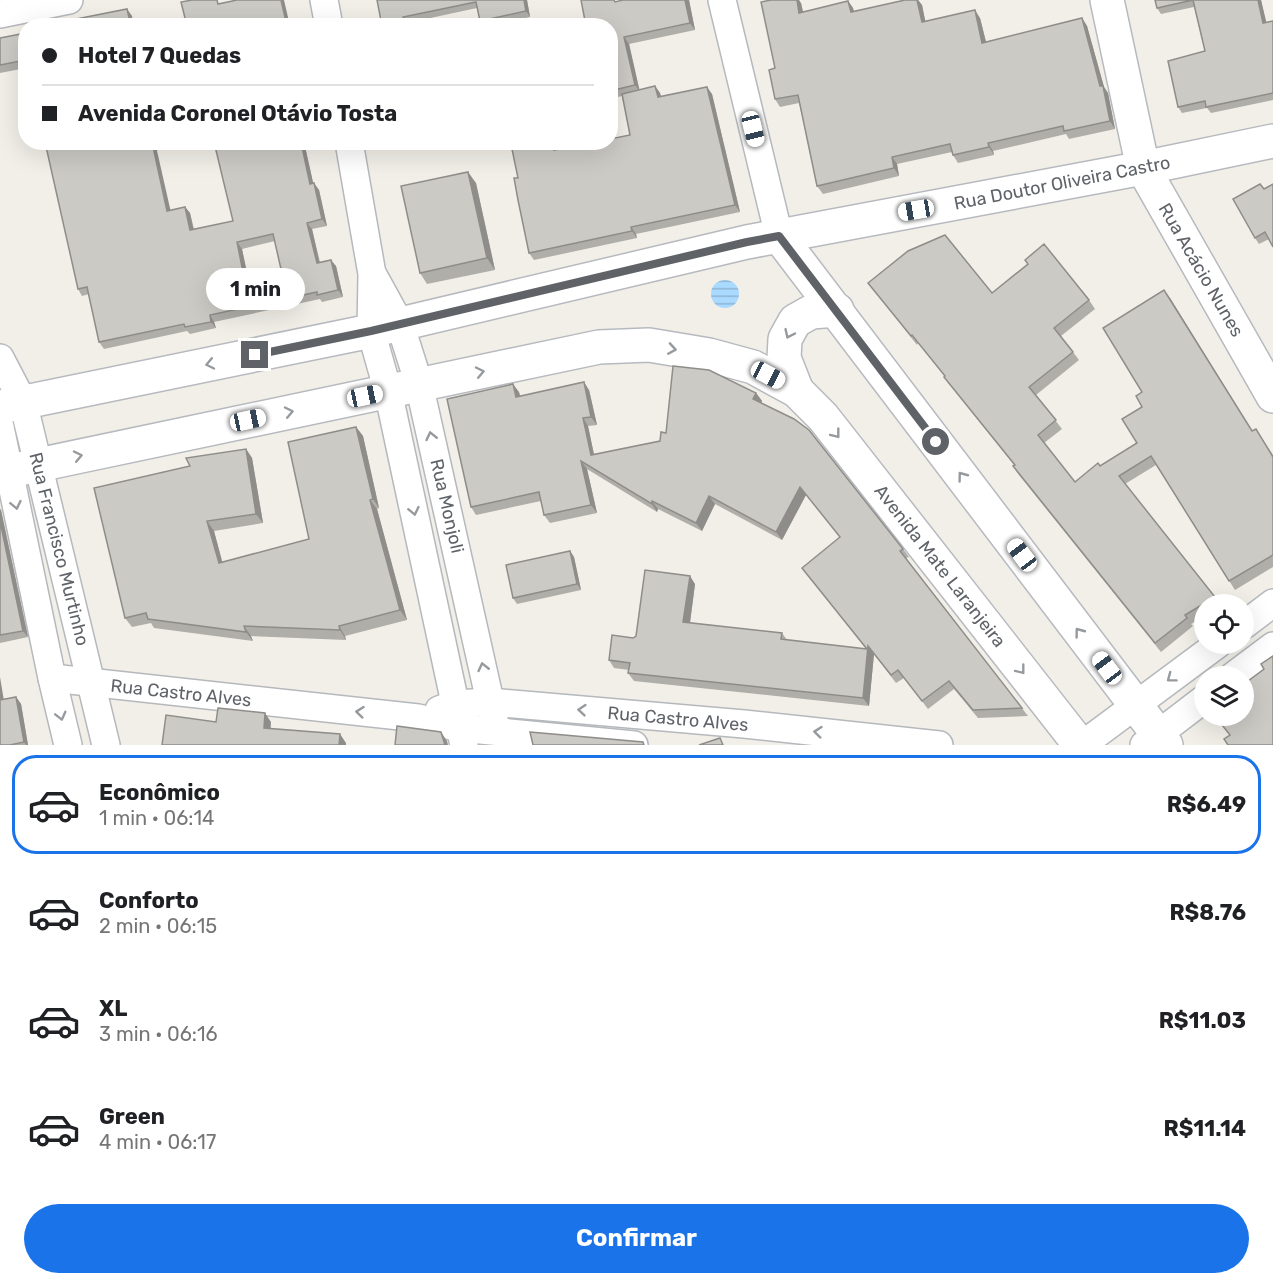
<!DOCTYPE html>
<html lang="pt">
<meta charset="utf-8">
<style>
body{margin:0;font-family:Rubik,sans-serif;background:#f6f6f6;color:#202124;height:100vh;display:flex;flex-direction:column;font-size:22px;white-space:nowrap}
*{box-sizing:border-box;margin:0}
p{font-size:20px;color:#757577}
.icon{flex:none;width:33px;height:33px;fill:none;stroke:currentColor;stroke-width:2;stroke-linecap:round;stroke-linejoin:round}
.map{position:relative;height:745px;overflow:hidden}
.panel{display:flex;flex-direction:column;background:#fff;flex:1}
.panel>*{flex:none}
.top-card{position:absolute;left:18px;top:18px;width:600px;height:132px;border-radius:24px;box-shadow:0 6px 24px #0002;display:grid;align-content:center;height:132px;padding:0 24px;background:#fff}
.buttons{position:absolute;left:1194px;top:594px;display:grid;gap:12px}
.buttons a{display:grid;place-items:center;width:60px;height:60px;border-radius:50%;background:#fff;box-shadow:0 6px 24px #0002;font-size:30px}
.end{position:absolute;width:27px;height:27px;margin:-14px;border:8px solid #5f6368;background:#fff;box-shadow:0 0 0 3px #fff}
.from{border-radius:50%}
.bubble{position:absolute;height:42px;border-radius:21px;background:#fff;box-shadow:0 6px 24px #0002;font-size:20px;font-weight:700;line-height:42px;text-align:center}
.car{position:absolute;width:18px;height:36px;margin:-18px -9px;border-radius:8px;box-shadow:0 0 4px 2px #0007;background:linear-gradient(#fff 24%,#345 0 40%,#fff 0 76%,#345 0 86%,#fff 0)}
.top-card b{display:flex;align-items:center;gap:21px;height:57px;font-size:22px}
.top-card b+b{border-top:2px solid #e0e0e0}
.top-card i{width:15px;height:15px;background:#202124}
ul{padding:10px 0 0;list-style:none}
li{display:flex;align-items:center;gap:18px;height:99px;margin:0 12px 9px;padding:0 12px;border:3px solid transparent;border-radius:24px}
li div{flex:1}
li b{display:block;font-size:22px}
li em{font-style:normal;font-weight:700}
li.selected{border-color:#1a73e8}
li>.icon{width:54px;height:54px;stroke-width:1.5}
.cta{display:flex;gap:12px;margin-top:auto;padding:12px 24px}
.cta a{flex:1;height:69px;border-radius:36px;background:#1a73e8;color:#fff;font-size:24px;font-weight:700;line-height:69px;text-align:center}
.map>svg:first-child{display:block}
.water{fill:url(#water-rules)}
.lines{fill:none;stroke-linecap:round;stroke-linejoin:round}
.street-casing{stroke:#b5b8bc;stroke-width:30}
.secondary-casing{stroke:#b6babf;stroke-width:36}
.street{stroke:#fff;stroke-width:27}
.secondary{stroke:#fff;stroke-width:33}
.wall{fill:#afaea9;fill-rule:evenodd}
.shaded-wall{fill:#8f8d8a}
.building{fill:#cccac5;stroke:#8f8d8a;stroke-width:1.5;fill-rule:evenodd}
.oneway{stroke:#979a9d}
.route{stroke:#5f6368;stroke-width:8}
.labels{text-anchor:middle;stroke-width:6;stroke-linejoin:round;paint-order:stroke}
.street-label{font-size:18px;fill:#5f6368;stroke:#fff}
</style>
<div class="map">
<svg width="1273" height="745" viewBox="0 0 1273 745">
<defs>
<pattern id="water-rules" width="6" height="5" patternUnits="userSpaceOnUse" patternTransform="scale(1.5)"><rect width="6" height="5" fill="#aadaff"/><path d="M0 2.5h6" fill="none" stroke="#8eb4d2"/></pattern>
</defs>
<rect width="100%" height="100%" fill="#f1efe8"/>
<circle class="water" cx="725" cy="294" r="14"/>
<g class="lines">
<defs>
<g id="street">
<path d="M324,0L329,26"/>
<path d="M722,0L779,236"/>
<path d="M0,14L69,0"/>
<path d="M349,142L372,274L371,331L388,391L464,745"/>
<path d="M373,275L400,324L419,384L494,719"/>
<path d="M0,358L23,402L106,745"/>
<path d="M0,427L52,678L68,745"/>
<path d="M1244,625L1273,603"/>
<path d="M1233,676L1273,646"/>
<path d="M52,678L418,718L460,728L634,745"/>
<path d="M439,710L455,704L490,702L744,724L939,745"/>
<path d="M1082,745L1218,644"/>
<path d="M1144,745L1204,699"/>
</g>
<g id="secondary">
<path d="M1107,0L1143,168L1273,396"/>
<path d="M779,236L1166,745"/>
<path d="M797,391L784,358L785,339L795,321L811,312L837,310"/>
<path d="M0,407L371,331L747,242L1143,168L1273,141"/>
<path d="M0,473L599,347L649,345L709,355L753,367L797,391L823,417L1080,745"/>
</g>
</defs>
<use href="#street" class="street-casing"/>
<use href="#secondary" class="secondary-casing"/>
<use href="#street" class="street"/>
<use href="#secondary" class="secondary"/>
</g>
<g class="wall">
<path d="M377,0H527L530,17L490,26H483L480,21L477,8L407,23L408,26H382Z"/>
<path d="M623,0H689L695,30L629,44L639,90L655,86L660,93L661,97L712,94L740,212L636,234L637,238L534,260L529,253L518,178L558,150L630,135L622,96L610,99V26L618,1Z"/>
<path d="M905,0H918L922,5L925,21L980,18L986,42L1082,18L1087,26L1104,87L1108,93L1115,129L1069,139L1066,134L993,151L994,155L958,163L953,155L952,152L897,164L899,176L823,194L817,186L799,103L780,107L775,99V68L801,3L803,12L848,1L853,8L854,12Z"/>
<path d="M1155,0H1261L1266,23L1273,21V100L1211,113L1207,108L1182,113L1178,107L1205,51L1194,7L1161,14L1157,8Z"/>
<path d="M26,33V68L0,73V38Z"/>
<path d="M214,142H304L313,183L319,190L327,226L312,229L320,262L336,266L343,297L322,302L320,299L214,322L216,328L190,334L187,331L104,349L99,342L89,294L82,296L78,289L170,210L185,207L190,213L194,229L233,221ZM275,241L281,269L248,276L242,249Z"/>
<path d="M476,183L495,270L427,284L420,273Z"/>
<path d="M1260,184L1264,189L1269,239L1259,244L1255,238Z"/>
<path d="M868,283L1089,300L1095,309L1061,336L1079,360L1036,395L1062,429L1044,443L1075,482L1137,443L1142,407V392L1170,298L1252,431L1256,429L1273,455V567L1235,590L1156,465L1125,484L1221,604H1204V616L1191,624L1193,626L1161,652L1019,475L1013,466L1014,465L950,385L944,377L945,376L918,343L917,345Z"/>
<path d="M589,390L597,425L588,426L594,455L660,441L666,433L756,393L762,401L761,403L903,549L909,557L906,558L1028,716L978,718L954,689L928,709L904,678L896,683L874,654L869,706L634,681L628,673L629,670L614,668L609,660L633,638L636,636L695,584L690,623L782,633L787,640L866,649L802,568L840,537L806,495L782,540L715,504L702,531L658,509L657,512L587,469L597,513L550,523L544,515L541,501L476,515L471,507L519,392L520,396Z"/>
<path d="M356,427L363,436L379,508L377,509L407,620L345,636L346,640L251,636L253,641L154,628L151,623L132,627L125,618L190,466L246,449L252,458L263,523L214,531L222,562L309,539Z"/>
<path d="M0,509L1,510L28,637L0,643Z"/>
<path d="M570,551L574,557L581,590L517,604L513,598Z"/>
<path d="M16,697L21,704L28,745H0L4,699Z"/>
</g>
<g class="shaded-wall">
<path d="M281,0H284L290,26H287Z"/>
<path d="M524,0H527L530,17L526,11Z"/>
<path d="M685,0H689L695,30L690,23Z"/>
<path d="M797,0H799L801,3L805,21L799,13Z"/>
<path d="M917,0H918L922,5L927,29L922,22Z"/>
<path d="M1258,0H1261L1268,29L1263,23Z"/>
<path d="M848,1L853,8L856,20L851,12Z"/>
<path d="M127,9L132,16L134,26H131Z"/>
<path d="M975,10L980,18L988,50L982,43Z"/>
<path d="M1082,18L1087,26L1104,87L1108,93L1115,129L1110,121Z"/>
<path d="M624,37L629,44L640,92L635,85Z"/>
<path d="M655,86L660,93L663,104L658,97Z"/>
<path d="M707,87L712,94L740,212L735,205Z"/>
<path d="M152,142H155L172,217L167,211Z"/>
<path d="M301,142H304L315,191L310,184Z"/>
<path d="M553,142H556L559,157L554,150Z"/>
<path d="M988,143L993,151L994,155L989,147Z"/>
<path d="M892,157L897,164L899,176L894,168Z"/>
<path d="M468,172L476,183L495,270L487,258Z"/>
<path d="M314,183L319,190L327,226L322,219Z"/>
<path d="M185,207L190,213L195,237L190,230Z"/>
<path d="M307,223L312,229L321,270L317,263Z"/>
<path d="M631,227L636,234L637,238L632,231Z"/>
<path d="M237,242L242,249L249,284L244,277Z"/>
<path d="M331,260L336,266L343,297L338,290Z"/>
<path d="M1164,290L1170,298L1258,440L1252,431Z"/>
<path d="M210,315L214,322L216,328L211,322Z"/>
<path d="M584,382L589,390L597,425L591,417Z"/>
<path d="M513,384L519,392L522,405L516,397Z"/>
<path d="M756,393L762,401L759,407L753,399Z"/>
<path d="M583,418L588,426L596,464L591,455Z"/>
<path d="M356,427L363,436L379,508L373,499Z"/>
<path d="M246,449L252,458L263,523L256,514Z"/>
<path d="M581,461L587,469L597,513L591,505Z"/>
<path d="M800,487L806,495L782,540L776,532Z"/>
<path d="M709,496L715,504L702,531L696,523Z"/>
<path d="M370,500L377,509L407,620L400,610Z"/>
<path d="M652,501L658,509L657,512L652,504Z"/>
<path d="M0,509L1,510L28,637L23,631L0,521Z"/>
<path d="M207,521L214,531L225,572L219,563Z"/>
<path d="M570,551L574,557L581,590L577,584Z"/>
<path d="M690,576L695,584L689,630L683,622Z"/>
<path d="M244,626L251,636L253,641L246,632Z"/>
<path d="M339,626L345,636L346,640L340,630Z"/>
<path d="M868,646L874,654L869,706L863,698Z"/>
<path d="M0,677L5,707L0,700Z"/>
<path d="M16,697L21,704L28,745H26L24,742Z"/>
<path d="M265,713L271,722L270,737L264,728Z"/>
<path d="M441,732L447,741L448,745H445Z"/>
<path d="M340,734L346,743V745H339Z"/>
</g>
<g class="building">
<path d="M192,0H217L218,4L237,0H281L287,26H187L181,2Z"/>
<path d="M377,0H524L526,11L480,21L476,2L403,17L405,26H382Z"/>
<path d="M581,0H614L615,2L623,0H685L690,23L624,37L635,85L610,91V26H586Z"/>
<path d="M771,0H797L799,13L848,1L851,12L905,0H917L922,22L975,10L982,43L1082,18L1100,86H1103L1110,121L1064,131L1063,126L988,143L989,147L953,155L950,144L892,157L894,168L817,186L798,95L775,99L769,70L775,68L761,2Z"/>
<path d="M1155,0H1258L1263,23L1273,21V93L1206,107L1205,101L1178,107L1168,61L1205,51L1193,0L1157,8Z"/>
<path d="M127,9L131,26H65L72,24L71,20Z"/>
<path d="M26,33V60L0,65V38Z"/>
<path d="M655,86L658,97L707,87L735,205L631,227L632,231L529,253L518,200L514,178H518L512,149L530,146L529,142H553L554,150L593,142H610V139L630,135L622,94Z"/>
<path d="M45,142H152L167,211L185,207L190,230L233,221L214,142H301L310,184L314,183L322,219L307,223L317,263L331,260L338,290L317,295V292L210,315L211,322L185,327L184,324L99,342L87,287L78,289ZM273,234L281,269L244,277L237,242Z"/>
<path d="M468,172L487,258L420,273L401,186Z"/>
<path d="M1260,184L1264,189L1273,184V247L1265,232L1255,238L1233,199Z"/>
<path d="M945,235L992,293L1028,264L1025,260L1044,244L1089,300L1054,328L1073,352L1029,387L1056,420L1038,435L1075,482L1098,463L1100,466L1137,443L1122,419L1142,407L1136,396L1142,392L1103,328L1164,290L1252,431L1256,429L1273,457V555L1229,581L1151,456L1119,476L1215,597L1185,615L1187,618L1155,643L1013,466L1015,465L944,377L945,376L912,335L911,336L868,283L908,251Z"/>
<path d="M673,366L709,370L756,393L753,399L794,419L809,430L903,549L900,551L1022,708L973,710L949,681L922,701L898,670L891,675L868,646L863,698L628,673L630,663L609,660L612,635L633,638L636,636L645,570L690,576L683,622L782,633L781,639L867,649L802,568L840,537L800,487L776,532L709,496L696,523L652,501V504L581,461L591,505L544,515L539,492L471,507L447,399L513,384L516,397L584,382L591,417L583,418L591,455L660,441L661,432L666,433Z"/>
<path d="M356,427L373,499L370,500L400,610L339,626L340,630L244,626L246,632L148,619L146,613L125,618L94,488L190,466L186,458L246,449L256,514L207,521L219,563L309,539L288,442Z"/>
<path d="M0,521L23,631L0,635Z"/>
<path d="M570,551L577,584L513,598L506,565Z"/>
<path d="M1273,656V745H1228L1224,739L1230,735L1215,716H1244V684L1264,669L1261,664Z"/>
<path d="M16,697L24,742L10,745H0V698V700Z"/>
<path d="M218,708L265,713L264,728L340,734L339,745H162L166,715L216,722Z"/>
<path d="M397,726L441,732L445,745H395Z"/>
<path d="M530,732L643,742L644,745H533Z"/>
<path d="M720,738L723,745H699Z"/>
</g>
<defs><path id="oneway-chevron" d="M-2-3.5L2.5 0L-2 3.5" fill="none" stroke-width="1.6" stroke-linecap="round" stroke-linejoin="round" transform="scale(1.5)"/></defs>
<g class="oneway">
<use href="#oneway-chevron" transform="translate(789 334) rotate(115)"/>
<use href="#oneway-chevron" transform="translate(672 349) rotate(9)"/>
<use href="#oneway-chevron" transform="translate(210 364) rotate(168)"/>
<use href="#oneway-chevron" transform="translate(480 372) rotate(-12)"/>
<use href="#oneway-chevron" transform="translate(289 412) rotate(-12)"/>
<use href="#oneway-chevron" transform="translate(836 434) rotate(52)"/>
<use href="#oneway-chevron" transform="translate(431 436) rotate(-103)"/>
<use href="#oneway-chevron" transform="translate(78 456) rotate(-12)"/>
<use href="#oneway-chevron" transform="translate(962 476) rotate(-127)"/>
<use href="#oneway-chevron" transform="translate(16 505) rotate(78)"/>
<use href="#oneway-chevron" transform="translate(414 511) rotate(78)"/>
<use href="#oneway-chevron" transform="translate(1079 632) rotate(-127)"/>
<use href="#oneway-chevron" transform="translate(483 667) rotate(-103)"/>
<use href="#oneway-chevron" transform="translate(1021 670) rotate(52)"/>
<use href="#oneway-chevron" transform="translate(1171 678) rotate(143)"/>
<use href="#oneway-chevron" transform="translate(582 710) rotate(-175)"/>
<use href="#oneway-chevron" transform="translate(360 712) rotate(-174)"/>
<use href="#oneway-chevron" transform="translate(61 716) rotate(76)"/>
<use href="#oneway-chevron" transform="translate(818 732) rotate(-174)"/>
</g>
<g class="lines">
<path class="route" d="M255,355L371,331L747,242L779,236L936,442"/>
</g>
<g class="labels">
<g class="street-label">
<text transform="translate(1062 183) rotate(-11)" y="6">Rua Doutor Oliveira Castro</text>
<text transform="translate(1201 270) rotate(60)" y="6">Rua Acácio Nunes</text>
<text transform="translate(447 506) rotate(77)" y="6">Rua Monjoli</text>
<text transform="translate(59 549) rotate(76)" y="6">Rua Francisco Murtinho</text>
<text transform="translate(940 566) rotate(52)" y="6">Avenida Mate Laranjeira</text>
<text transform="translate(181 693) rotate(6)" y="6">Rua Castro Alves</text>
<text transform="translate(678 719) rotate(5)" y="6">Rua Castro Alves</text>
</g>
</g>
</svg>
<div class="buttons">
<a><svg class="icon" aria-label="locate" viewBox="0 0 24 24"><circle cx="12" cy="12" r="6"/><path d="M12 2v4M12 18v4M2 12h4M18 12h4"/></svg></a>
<a><svg class="icon" aria-label="layers" viewBox="0 0 24 24"><path d="M12 4l9 5-9 5-9-5zM3 14l9 5 9-5"/></svg></a>
</div>
<i class="end from" style="left:936px;top:442px"></i>
<i class="end" style="left:255px;top:355px"></i>
<div class="bubble" style="left:206px;top:268px;width:99px">1 min</div>
<i class="car" style="left:753px;top:129px;rotate:166deg"></i>
<i class="car" style="left:916px;top:210px;rotate:260deg"></i>
<i class="car" style="left:768px;top:375px;rotate:118deg"></i>
<i class="car" style="left:365px;top:396px;rotate:78deg"></i>
<i class="car" style="left:248px;top:420px;rotate:78deg"></i>
<i class="car" style="left:1022px;top:555px;rotate:323deg"></i>
<i class="car" style="left:1107px;top:668px;rotate:323deg"></i>
<div class="top-card">
<b><i class="from"></i>Hotel 7 Quedas</b>
<b><i></i>Avenida Coronel Otávio Tosta</b>
</div>
</div>
<section class="panel">
<ul>
<li class="selected"><svg class="icon" aria-label="car" viewBox="0 0 24 24"><path d="M5 17H2v-5l4-1 3-4h7l3 4 3 1v5h-3M9 17h6M6 11h13"/><circle cx="7" cy="17" r="2"/><circle cx="17" cy="17" r="2"/></svg><div><b>Econômico</b><p>1 min · 06:14</p></div><em>R$6.49</em></li>
<li><svg class="icon" aria-label="car" viewBox="0 0 24 24"><path d="M5 17H2v-5l4-1 3-4h7l3 4 3 1v5h-3M9 17h6M6 11h13"/><circle cx="7" cy="17" r="2"/><circle cx="17" cy="17" r="2"/></svg><div><b>Conforto</b><p>2 min · 06:15</p></div><em>R$8.76</em></li>
<li><svg class="icon" aria-label="car" viewBox="0 0 24 24"><path d="M5 17H2v-5l4-1 3-4h7l3 4 3 1v5h-3M9 17h6M6 11h13"/><circle cx="7" cy="17" r="2"/><circle cx="17" cy="17" r="2"/></svg><div><b>XL</b><p>3 min · 06:16</p></div><em>R$11.03</em></li>
<li><svg class="icon" aria-label="car" viewBox="0 0 24 24"><path d="M5 17H2v-5l4-1 3-4h7l3 4 3 1v5h-3M9 17h6M6 11h13"/><circle cx="7" cy="17" r="2"/><circle cx="17" cy="17" r="2"/></svg><div><b>Green</b><p>4 min · 06:17</p></div><em>R$11.14</em></li>
</ul>
<div class="cta"><a>Confirmar</a></div>
</section>
